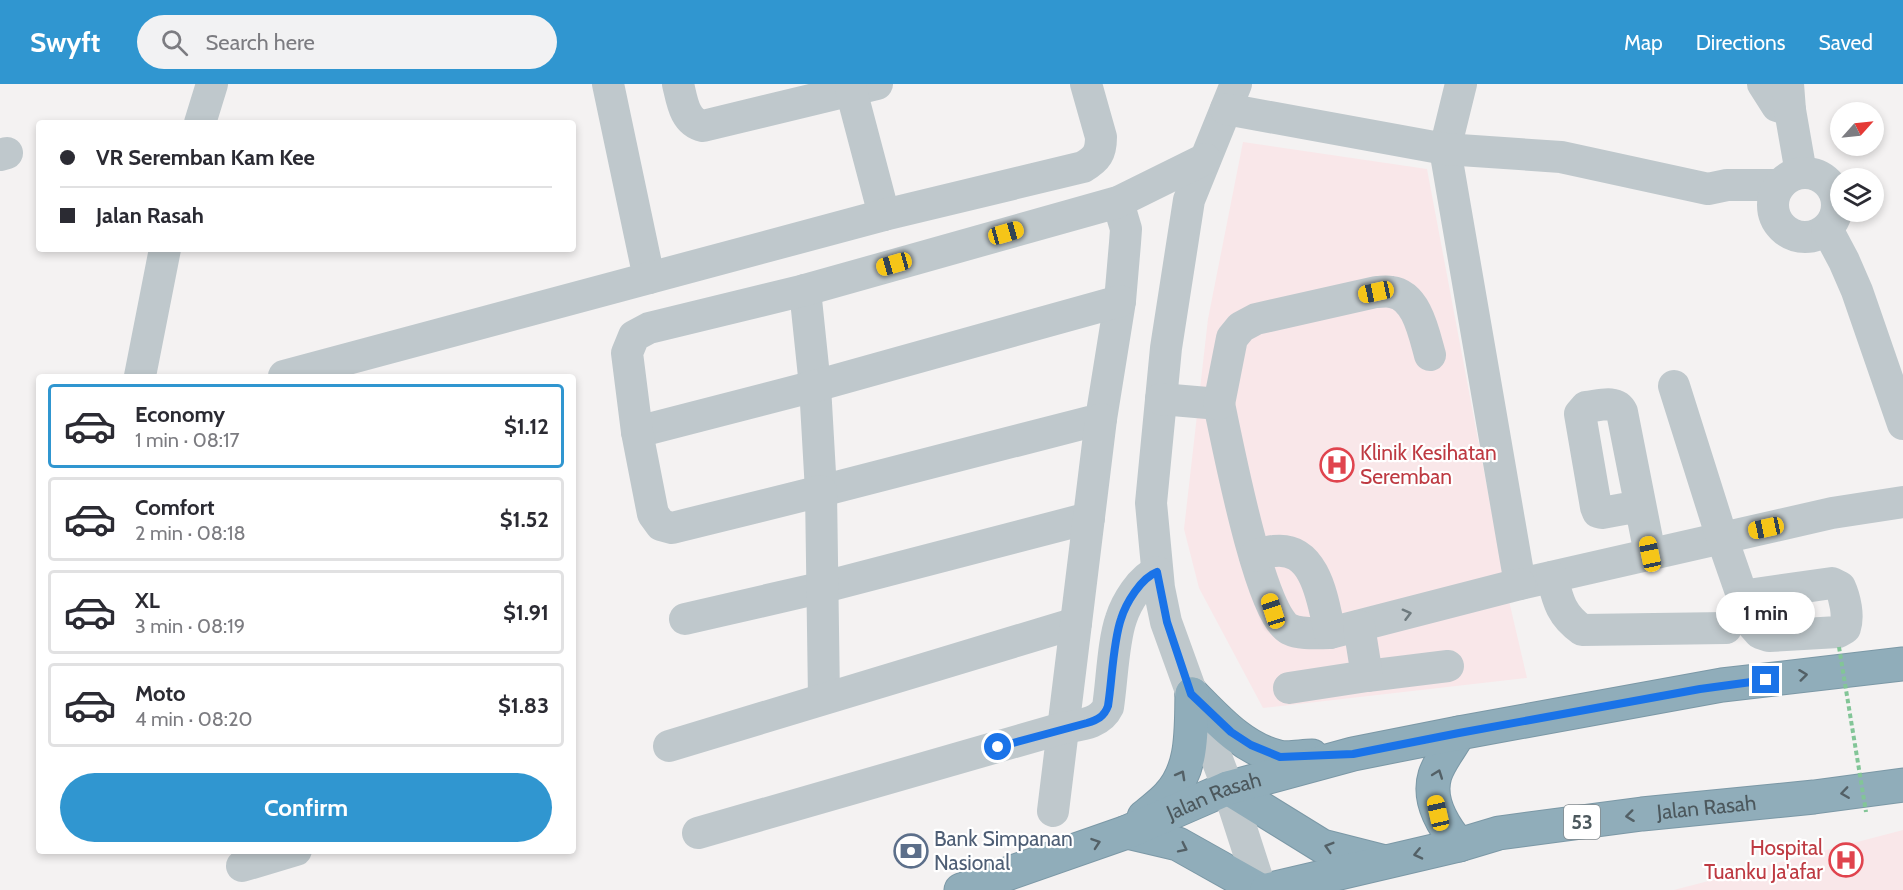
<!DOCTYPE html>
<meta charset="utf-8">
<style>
body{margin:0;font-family:Cabin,sans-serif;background:#f2f2f3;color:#2b2b33;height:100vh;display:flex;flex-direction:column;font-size:22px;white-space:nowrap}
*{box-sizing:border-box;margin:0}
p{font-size:20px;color:#7c7c81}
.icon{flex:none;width:33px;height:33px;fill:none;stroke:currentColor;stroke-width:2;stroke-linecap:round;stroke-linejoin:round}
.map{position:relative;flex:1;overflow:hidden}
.side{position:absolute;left:36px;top:290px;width:540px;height:480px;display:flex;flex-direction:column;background:#fff;border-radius:6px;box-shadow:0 3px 9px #0003}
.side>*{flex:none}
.hud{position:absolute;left:36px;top:36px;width:540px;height:132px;border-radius:6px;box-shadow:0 3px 9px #0003;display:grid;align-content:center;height:132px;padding:0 24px;background:#fff}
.needle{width:39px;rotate:63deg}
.buttons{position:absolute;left:1830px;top:18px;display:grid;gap:12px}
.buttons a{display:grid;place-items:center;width:54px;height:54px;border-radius:50%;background:#fff;box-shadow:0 3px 9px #0003;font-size:30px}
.end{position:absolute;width:27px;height:27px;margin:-14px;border:8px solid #1a73e8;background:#fff;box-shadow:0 0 0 3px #fff}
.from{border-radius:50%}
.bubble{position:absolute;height:42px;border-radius:21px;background:#fff;box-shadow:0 3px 9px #0003;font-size:20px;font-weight:700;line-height:42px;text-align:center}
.car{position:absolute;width:18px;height:36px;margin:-18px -9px;border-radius:8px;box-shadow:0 0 4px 2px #0007;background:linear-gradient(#f5c518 24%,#345 0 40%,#f5c518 0 76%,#345 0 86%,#f5c518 0)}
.hud b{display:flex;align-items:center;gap:21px;height:57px;font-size:22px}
.hud b+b{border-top:2px solid #e1e1e2}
.hud i{width:15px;height:15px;background:#2b2b33}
ul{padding:10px 0 0;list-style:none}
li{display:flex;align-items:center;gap:18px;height:84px;margin:0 12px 9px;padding:0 12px;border:3px solid #e1e1e2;border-radius:6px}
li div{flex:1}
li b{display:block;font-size:22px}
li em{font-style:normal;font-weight:700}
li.on{border-color:#3096d0}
li>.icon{width:54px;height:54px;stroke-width:1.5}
.button{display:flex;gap:12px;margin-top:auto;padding:12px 24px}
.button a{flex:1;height:69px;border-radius:36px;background:#3096d0;color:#fff;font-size:24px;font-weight:700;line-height:69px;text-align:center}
header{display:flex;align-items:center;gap:36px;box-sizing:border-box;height:84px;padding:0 30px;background:#3096d0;color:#fff}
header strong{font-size:28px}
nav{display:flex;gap:33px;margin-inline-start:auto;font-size:21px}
.search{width:420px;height:54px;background:#f2f2f3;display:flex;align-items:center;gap:15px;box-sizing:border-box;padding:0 21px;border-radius:33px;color:#7c7c81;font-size:22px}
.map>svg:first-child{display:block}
.medical{fill:#f9e7e9}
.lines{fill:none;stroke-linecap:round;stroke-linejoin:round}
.highway-casing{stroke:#7b98a6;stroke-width:35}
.minor{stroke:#bfc8cc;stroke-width:32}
.highway{stroke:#90adba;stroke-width:33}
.path-bridge{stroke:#82c597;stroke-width:4;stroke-dasharray:4.5 3;stroke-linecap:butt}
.oneway{stroke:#6e7a7e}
.oneway2{stroke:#536066}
.route{stroke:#1a73e8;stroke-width:8}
.labels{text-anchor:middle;stroke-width:4.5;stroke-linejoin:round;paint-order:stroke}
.shield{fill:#fff;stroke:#828a8e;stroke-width:1.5}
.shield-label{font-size:20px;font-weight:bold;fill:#4c585d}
.health-label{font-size:21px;fill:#be3a42;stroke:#fff;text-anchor:start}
.street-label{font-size:21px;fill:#4c585d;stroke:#fff}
.service-label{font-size:21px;fill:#4e5e75;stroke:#fff;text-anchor:start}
</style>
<header>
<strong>Swyft</strong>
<div class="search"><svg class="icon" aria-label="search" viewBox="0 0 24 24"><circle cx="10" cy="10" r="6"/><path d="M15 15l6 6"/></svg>Search here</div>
<nav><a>Map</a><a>Directions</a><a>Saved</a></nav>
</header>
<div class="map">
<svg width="1903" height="806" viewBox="0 0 1903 806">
<rect width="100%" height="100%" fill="#f4f2f2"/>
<g class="medical">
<path d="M1243,58L1427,85L1506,504L1527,594L1263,624L1199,504L1184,445L1208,235Z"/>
<path d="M1903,746V806H1674Z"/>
</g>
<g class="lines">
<defs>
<g id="highway">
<path d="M1192,610C1217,635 1243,665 1279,673C1289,675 1302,672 1312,672"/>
<path d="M1459,649C1452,662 1440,676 1435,691C1427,717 1443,742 1459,761"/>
<path d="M1228,704L1322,762L1381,777"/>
<path d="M1144,733C1152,726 1162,719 1169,711C1194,684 1191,645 1192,610"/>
<path d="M1127,748L1178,760L1260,806"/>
<path id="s1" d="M961,806L1127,748L1228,704L1353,670L1459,649L1722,601L1903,580"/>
<path id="s2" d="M1267,806L1459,761L1499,749L1642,730L1814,713L1903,701"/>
</g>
</defs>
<use href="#highway" class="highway-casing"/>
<g class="minor">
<path d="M608,0L649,194"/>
<path d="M678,0C682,16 684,38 703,42L877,0"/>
<path d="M1236,0L1189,116L1166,264L1151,419L1159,504L1166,538L1192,610L1228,704L1261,806"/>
<path d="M1461,0L1445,65L1520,500L1832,429L1903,418"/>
<path d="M1763,0L1777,22L1790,26"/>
<path d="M1788,0L1790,26L1801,89"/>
<path d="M851,6L884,131"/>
<path d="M1226,25L1445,65L1561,73L1708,105L1727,101H1780"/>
<path d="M200,39L212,0"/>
<path d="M0,71L7,69"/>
<circle cx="1805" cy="121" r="32"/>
<path d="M1827,145L1844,177L1857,207L1903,340"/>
<path d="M805,206L815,302L821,407L1101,335L1120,217L1125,159L1126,145L1118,118"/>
<path d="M140,292L165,165"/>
<path d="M284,292L884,131L1083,83C1097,75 1101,69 1101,53L1086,0"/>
<path d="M1674,302L1722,454L1752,540L1760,549L1769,552L1838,548L1845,544C1849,532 1845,514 1840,503L1832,499L1741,512"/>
<path d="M1161,315L1219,320C1227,357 1260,531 1289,545C1301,551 1318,549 1330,549L1520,500"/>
<path d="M1219,320L1232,254L1241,243L1256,235L1376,208C1381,208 1386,207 1391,208C1417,211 1424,250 1430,271"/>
<path d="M637,348L815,302L1120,217"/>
<path d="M1640,422L1602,429L1598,428L1596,423L1580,330L1586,323C1598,322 1616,315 1622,328L1650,470"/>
<path d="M1255,472C1261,470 1268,467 1274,467C1317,462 1323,519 1330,549"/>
<path d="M1552,493C1558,517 1561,531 1582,546L1726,544"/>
<path d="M685,535L824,503L1089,434"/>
<path d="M1367,592L1448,582"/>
<path d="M1289,604L1367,592L1359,542"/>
<path d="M824,614L821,407L672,444L661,441L653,430L637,348L627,269L634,252L649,244L805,206L1118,118L1205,75"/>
<path d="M669,662L1076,539"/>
<path d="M1053,727L1101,335"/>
<path d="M698,749L1063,644C1080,641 1100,640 1108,623C1112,597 1113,558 1121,535C1126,519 1141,494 1157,488"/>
<path d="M242,782L296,766"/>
</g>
<use href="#highway" class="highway"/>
<path class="path-bridge" d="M1839,563L1866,728"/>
</g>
<defs><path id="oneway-chevron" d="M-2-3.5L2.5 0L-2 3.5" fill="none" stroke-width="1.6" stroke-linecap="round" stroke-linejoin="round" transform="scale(1.5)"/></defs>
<use class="oneway" href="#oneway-chevron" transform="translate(1407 530) rotate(-15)"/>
<g class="oneway2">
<use href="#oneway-chevron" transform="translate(1803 591) rotate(-7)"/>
<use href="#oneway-chevron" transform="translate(1438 690) rotate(-70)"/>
<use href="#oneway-chevron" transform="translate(1181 691) rotate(-61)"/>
<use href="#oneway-chevron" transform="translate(1845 709) rotate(172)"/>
<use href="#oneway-chevron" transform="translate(1630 732) rotate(173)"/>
<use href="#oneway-chevron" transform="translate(1096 759) rotate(-19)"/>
<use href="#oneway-chevron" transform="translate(1329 763) rotate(-163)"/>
<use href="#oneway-chevron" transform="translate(1183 764) rotate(26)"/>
<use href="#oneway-chevron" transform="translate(1418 770) rotate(167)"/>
</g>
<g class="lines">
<path class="route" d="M998,663L1087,639C1097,636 1104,633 1108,622C1112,597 1113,558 1121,535C1126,519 1141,494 1157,488L1167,538L1191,610L1231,648L1251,661L1280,673L1353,670L1459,649L1700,605L1766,596"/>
</g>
<defs>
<symbol id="hospital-ring" viewBox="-11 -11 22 22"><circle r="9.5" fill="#fff" stroke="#e0444e" stroke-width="1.5"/><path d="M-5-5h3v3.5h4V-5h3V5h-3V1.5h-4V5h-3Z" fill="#e0444e"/></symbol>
<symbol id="bank-ring" viewBox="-11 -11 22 22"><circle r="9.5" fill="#fff" stroke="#5c6f8a" stroke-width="1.5"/><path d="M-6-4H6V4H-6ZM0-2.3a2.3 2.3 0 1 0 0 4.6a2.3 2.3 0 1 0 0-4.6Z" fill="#5c6f8a"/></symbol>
</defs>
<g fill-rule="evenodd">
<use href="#hospital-ring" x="1318" y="362" width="38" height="38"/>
<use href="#bank-ring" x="892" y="748" width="38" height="38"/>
<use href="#hospital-ring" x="1827" y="757" width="38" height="38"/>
</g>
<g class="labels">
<rect class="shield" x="1564" y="721" width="36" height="34" rx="4.5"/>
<g class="shield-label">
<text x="1582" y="745">53</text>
</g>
<g class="health-label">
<text x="1360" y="376">Klinik Kesihatan<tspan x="1360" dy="24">Seremban</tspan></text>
<text x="1823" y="771" text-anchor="end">Hospital<tspan x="1823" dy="24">Tuanku Ja'afar</tspan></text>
</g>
<g class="street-label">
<text dy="7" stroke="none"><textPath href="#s1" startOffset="270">Jalan Rasah</textPath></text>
<text dy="7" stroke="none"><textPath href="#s2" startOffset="448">Jalan Rasah</textPath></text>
</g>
<g class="service-label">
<text x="934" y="762">Bank Simpanan<tspan x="934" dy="24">Nasional</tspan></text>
</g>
</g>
</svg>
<div class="buttons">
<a><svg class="needle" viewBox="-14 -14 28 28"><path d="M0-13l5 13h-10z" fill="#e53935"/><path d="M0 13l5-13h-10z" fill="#7c7c81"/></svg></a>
<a><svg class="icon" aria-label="layers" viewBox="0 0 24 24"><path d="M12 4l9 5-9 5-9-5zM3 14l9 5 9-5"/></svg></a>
</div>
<i class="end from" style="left:998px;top:663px"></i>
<i class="end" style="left:1766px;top:596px"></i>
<div class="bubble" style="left:1716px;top:508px;width:99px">1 min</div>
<i class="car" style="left:1006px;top:149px;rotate:74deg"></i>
<i class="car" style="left:894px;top:180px;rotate:254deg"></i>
<i class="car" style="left:1376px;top:208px;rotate:258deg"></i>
<i class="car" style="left:1766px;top:444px;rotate:258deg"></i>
<i class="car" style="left:1650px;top:470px;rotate:348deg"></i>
<i class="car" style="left:1273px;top:527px;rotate:342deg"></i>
<i class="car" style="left:1438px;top:729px;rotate:347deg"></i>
<div class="hud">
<b><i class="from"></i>VR Seremban Kam Kee</b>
<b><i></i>Jalan Rasah</b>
</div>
<section class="side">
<ul>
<li class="on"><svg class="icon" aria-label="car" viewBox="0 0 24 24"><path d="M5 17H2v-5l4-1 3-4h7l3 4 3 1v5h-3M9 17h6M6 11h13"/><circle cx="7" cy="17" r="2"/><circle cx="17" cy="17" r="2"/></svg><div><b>Economy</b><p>1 min · 08:17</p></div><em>$1.12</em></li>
<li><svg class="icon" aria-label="car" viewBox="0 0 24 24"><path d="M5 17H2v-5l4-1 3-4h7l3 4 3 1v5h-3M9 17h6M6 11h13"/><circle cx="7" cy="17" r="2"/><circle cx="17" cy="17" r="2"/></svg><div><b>Comfort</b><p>2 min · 08:18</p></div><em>$1.52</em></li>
<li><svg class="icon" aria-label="car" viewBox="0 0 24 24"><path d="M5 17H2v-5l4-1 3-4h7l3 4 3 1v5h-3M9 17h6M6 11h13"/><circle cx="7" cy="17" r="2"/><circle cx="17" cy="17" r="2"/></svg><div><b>XL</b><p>3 min · 08:19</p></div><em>$1.91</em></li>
<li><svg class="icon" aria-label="car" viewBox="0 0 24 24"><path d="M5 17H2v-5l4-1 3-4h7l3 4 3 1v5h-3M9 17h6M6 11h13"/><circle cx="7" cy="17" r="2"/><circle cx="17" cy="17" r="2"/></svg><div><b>Moto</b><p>4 min · 08:20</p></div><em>$1.83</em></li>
</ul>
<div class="button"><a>Confirm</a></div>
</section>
</div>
